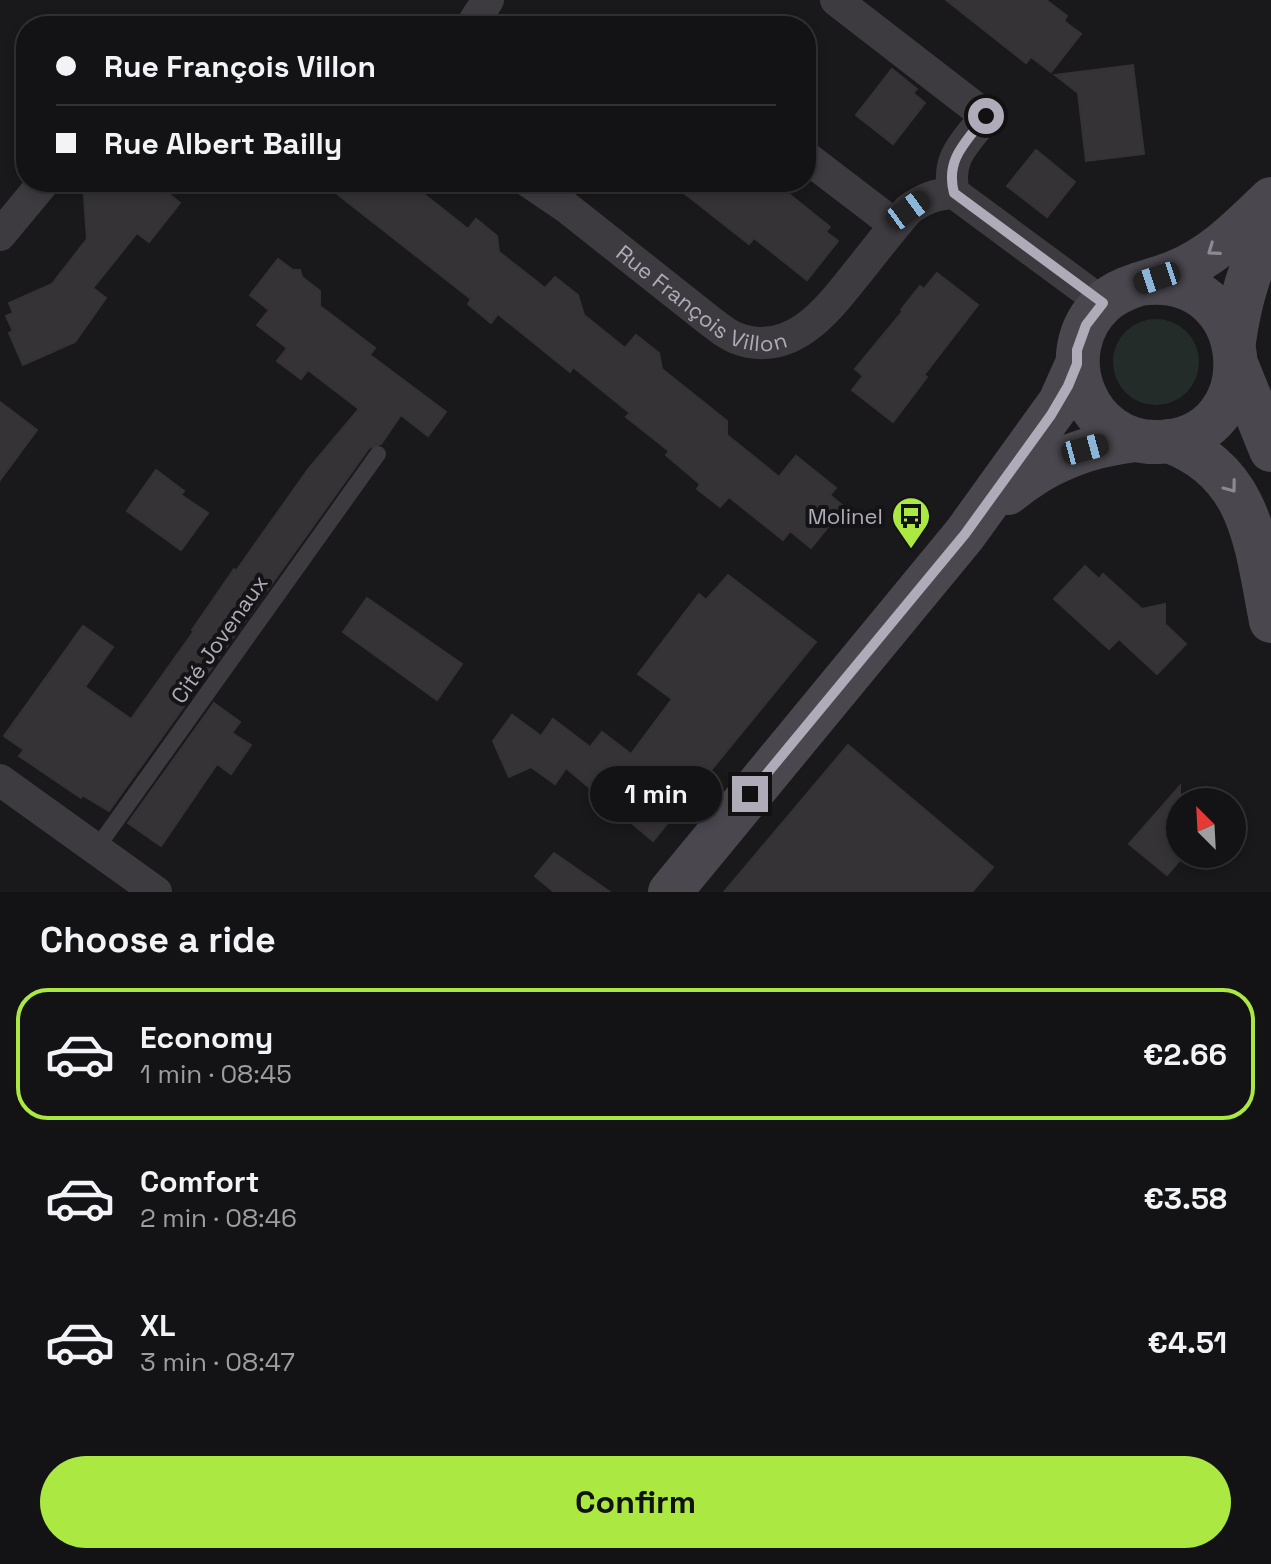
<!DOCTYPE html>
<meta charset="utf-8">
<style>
body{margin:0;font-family:"Space Grotesk",sans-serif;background:#1c1b1d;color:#f1f3f6;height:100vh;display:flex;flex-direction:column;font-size:30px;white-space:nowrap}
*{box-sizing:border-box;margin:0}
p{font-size:26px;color:#9d9ea0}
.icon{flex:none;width:44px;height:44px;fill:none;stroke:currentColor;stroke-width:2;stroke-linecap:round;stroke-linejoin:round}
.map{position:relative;height:892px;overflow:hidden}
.sheet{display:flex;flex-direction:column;background:#131214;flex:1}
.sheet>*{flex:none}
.guide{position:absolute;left:16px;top:16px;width:800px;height:176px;border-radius:32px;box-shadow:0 4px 12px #0003,0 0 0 2px #323234;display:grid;align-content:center;height:176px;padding:0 40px;background:#131214}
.needle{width:52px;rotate:336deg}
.fabs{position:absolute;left:1166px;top:788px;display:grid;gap:16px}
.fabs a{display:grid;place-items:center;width:80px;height:80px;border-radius:50%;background:#131214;box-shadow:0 4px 12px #0003,0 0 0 2px #323234;font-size:40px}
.end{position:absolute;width:36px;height:36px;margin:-18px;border:10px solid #b0abb9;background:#111;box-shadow:0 0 0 4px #111}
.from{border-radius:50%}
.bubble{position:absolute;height:56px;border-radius:28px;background:#131214;box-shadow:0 4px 12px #0003,0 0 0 2px #323234;font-size:26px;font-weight:700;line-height:56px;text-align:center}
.car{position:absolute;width:24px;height:48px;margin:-24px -12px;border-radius:10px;box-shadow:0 0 6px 2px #0007;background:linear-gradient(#222 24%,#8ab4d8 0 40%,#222 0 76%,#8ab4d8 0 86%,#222 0)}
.guide b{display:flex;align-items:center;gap:28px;height:76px;font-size:30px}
.guide b+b{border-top:2px solid #323234}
.guide i{width:20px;height:20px;background:#f1f3f6}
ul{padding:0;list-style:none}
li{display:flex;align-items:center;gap:24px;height:132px;margin:0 16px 12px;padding:0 24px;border:4px solid transparent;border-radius:32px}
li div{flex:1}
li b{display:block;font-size:30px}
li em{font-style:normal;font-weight:700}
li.selected{border-color:#abe841}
li>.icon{width:72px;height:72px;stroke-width:1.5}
h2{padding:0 40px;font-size:36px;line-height:96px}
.cta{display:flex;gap:16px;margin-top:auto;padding:16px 40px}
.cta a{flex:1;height:92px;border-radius:48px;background:#abe841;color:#111;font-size:32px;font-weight:700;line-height:92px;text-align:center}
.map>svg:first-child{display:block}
.green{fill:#242c2a}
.building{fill:#353336;stroke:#343235;stroke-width:2}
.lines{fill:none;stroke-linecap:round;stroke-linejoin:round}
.service{stroke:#3e3b40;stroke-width:16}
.minor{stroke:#3e3b40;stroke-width:32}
.secondary{stroke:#4a474e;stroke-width:44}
.oneway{stroke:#8c8894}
.route{stroke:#b0abb9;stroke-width:10}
.labels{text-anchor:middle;stroke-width:8;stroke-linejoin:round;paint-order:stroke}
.street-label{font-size:22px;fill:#b0abb9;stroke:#141315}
.poi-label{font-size:22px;fill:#b0abb9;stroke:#141315;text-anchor:end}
</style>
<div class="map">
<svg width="1271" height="892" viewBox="0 0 1271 892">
<rect width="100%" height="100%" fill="#19181a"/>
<circle class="green" cx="1156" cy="362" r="43"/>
<g class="building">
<path d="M946,0H1046L1067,16L1064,21L1081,34L1051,72L1031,57L1026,63Z"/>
<path d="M1133,65L1144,154L1086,161L1078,93L1055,75Z"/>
<path d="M892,69L917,89L913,93L925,103L893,144L856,115Z"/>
<path d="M1036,150L1075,182L1047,217L1007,186Z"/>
<path d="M83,182H154L180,203L149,242L137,233L93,288L106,298L75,342L23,365L9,333L13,331L6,316L13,313L9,303L52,284L87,239Z"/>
<path d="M322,182H420V191L468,229L476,219L497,236L499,252L545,288L555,277L578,295L584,315L625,348L636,335L659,353L662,369L727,421V435L779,477L796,456L836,488L830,495L844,507L811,548L790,531L783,540L729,497L720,507L697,489L700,484L666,455L669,451L626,417L630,413L573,367L570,372L498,314L491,323L468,304L471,299Z"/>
<path d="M670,182H774L830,227L826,232L838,241L807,280L754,238L749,244Z"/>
<path d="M278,259L293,270H300L302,277L320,291V306L375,348L370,355L446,412L428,436L401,415L381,444L369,448L109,811L82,795L81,798L19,756L24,750L4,736L83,626L113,647L85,687L131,719L194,631L192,630L234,569L236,571L309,468L359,409L308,370L301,379L277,361L287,348L257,325L269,310L250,295Z"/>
<path d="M937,273L978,305L924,375L927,377L893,422L852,390L863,376L855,369L903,311L901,310L920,286L924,289Z"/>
<path d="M0,402L37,430L0,480Z"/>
<path d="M156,470L184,491L181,495L208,513L181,550L127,511Z"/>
<path d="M1085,566L1099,579L1103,574L1142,609L1165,604V624L1186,644L1157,674L1119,639L1109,649L1054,599Z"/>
<path d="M728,575L816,642L653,841L566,768L555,784L531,767L509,777L493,741L512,715L541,736L553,719L590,747L602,732L631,754L672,699L638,674L699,594L706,600Z"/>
<path d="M367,598L462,664L437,700L343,632Z"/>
<path d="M214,703L240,722L232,733L251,745L231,774L217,764L161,846L128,823Z"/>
<path d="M848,745L993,867L972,892H724Z"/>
<path d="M1180,786V860L1167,875L1129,844Z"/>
<path d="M554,853L610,892H554L535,876Z"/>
</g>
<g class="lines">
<path class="service" d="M96,849L378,454"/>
<g class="minor">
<path d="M471,26L488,0"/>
<path d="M806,157L895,225"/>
<path id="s1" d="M529,182L566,207L710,321C718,327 727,335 736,338C791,359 827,311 857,273C874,252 890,231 908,210C923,199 935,194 954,193C945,158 966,142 986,116L836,0"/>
<path d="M954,193L1103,303"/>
<path d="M0,235L44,182"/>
<path d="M0,780L156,892"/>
</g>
<g class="secondary">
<path d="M1139,284C1257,266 1270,439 1159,442C1086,445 1050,352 1103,303C1123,285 1151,282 1175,272C1213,257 1242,227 1271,199"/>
<path d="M1234,341C1240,300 1250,264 1271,229"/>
<path d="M1237,366L1271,450"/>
<path d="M1169,441C1253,472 1256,546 1271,621"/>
<path d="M1008,493C1046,461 1086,446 1136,440"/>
<path d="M670,892L965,534L1060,402L1077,364"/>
</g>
</g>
<defs><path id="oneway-chevron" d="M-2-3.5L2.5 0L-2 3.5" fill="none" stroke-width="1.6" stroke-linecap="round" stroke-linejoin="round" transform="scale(2)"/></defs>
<g class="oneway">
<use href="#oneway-chevron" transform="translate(1213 250) rotate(145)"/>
<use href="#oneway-chevron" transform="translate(1231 487) rotate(53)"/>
</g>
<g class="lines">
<path class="route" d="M750,794L965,534L1051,415L1068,386L1077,364V350L1086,325L1103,303L954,193C945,159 966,142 986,116"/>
</g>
<defs>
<symbol id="bus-pin" viewBox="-11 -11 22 30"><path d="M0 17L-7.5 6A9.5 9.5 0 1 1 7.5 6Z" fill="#abe841" stroke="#141315"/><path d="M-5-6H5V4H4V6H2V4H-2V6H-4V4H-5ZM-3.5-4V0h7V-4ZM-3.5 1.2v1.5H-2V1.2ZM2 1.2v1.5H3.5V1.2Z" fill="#111"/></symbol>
</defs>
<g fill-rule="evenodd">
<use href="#bus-pin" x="889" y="494" width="44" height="60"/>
</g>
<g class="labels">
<g class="street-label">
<text dy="8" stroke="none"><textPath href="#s1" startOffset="212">Rue François Villon</textPath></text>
<text transform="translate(219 639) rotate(-55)" y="8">Cité Jovenaux</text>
</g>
<g class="poi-label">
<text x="883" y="524">Molinel</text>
</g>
</g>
</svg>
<div class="fabs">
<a><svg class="needle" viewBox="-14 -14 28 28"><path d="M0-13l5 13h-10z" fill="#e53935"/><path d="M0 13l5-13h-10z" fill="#9d9ea0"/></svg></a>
</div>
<i class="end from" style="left:986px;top:116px"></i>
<i class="end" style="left:750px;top:794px"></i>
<div class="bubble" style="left:590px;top:766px;width:132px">1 min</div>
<i class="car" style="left:908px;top:210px;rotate:54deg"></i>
<i class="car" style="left:1157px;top:278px;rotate:252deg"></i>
<i class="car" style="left:1085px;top:449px;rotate:75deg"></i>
<div class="guide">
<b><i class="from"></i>Rue François Villon</b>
<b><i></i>Rue Albert Bailly</b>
</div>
</div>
<section class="sheet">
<h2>Choose a ride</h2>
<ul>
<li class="selected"><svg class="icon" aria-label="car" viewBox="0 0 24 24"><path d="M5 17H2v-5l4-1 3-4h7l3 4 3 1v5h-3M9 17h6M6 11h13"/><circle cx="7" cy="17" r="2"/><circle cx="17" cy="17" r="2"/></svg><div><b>Economy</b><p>1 min · 08:45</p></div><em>€2.66</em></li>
<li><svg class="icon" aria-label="car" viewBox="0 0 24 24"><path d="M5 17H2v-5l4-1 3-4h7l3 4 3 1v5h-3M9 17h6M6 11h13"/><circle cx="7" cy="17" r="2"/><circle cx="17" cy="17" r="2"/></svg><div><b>Comfort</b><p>2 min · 08:46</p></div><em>€3.58</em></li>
<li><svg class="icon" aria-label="car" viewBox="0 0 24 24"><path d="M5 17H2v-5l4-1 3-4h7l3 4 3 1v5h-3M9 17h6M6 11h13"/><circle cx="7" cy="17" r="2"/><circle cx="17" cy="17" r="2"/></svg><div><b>XL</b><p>3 min · 08:47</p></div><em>€4.51</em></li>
</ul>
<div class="cta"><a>Confirm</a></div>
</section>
